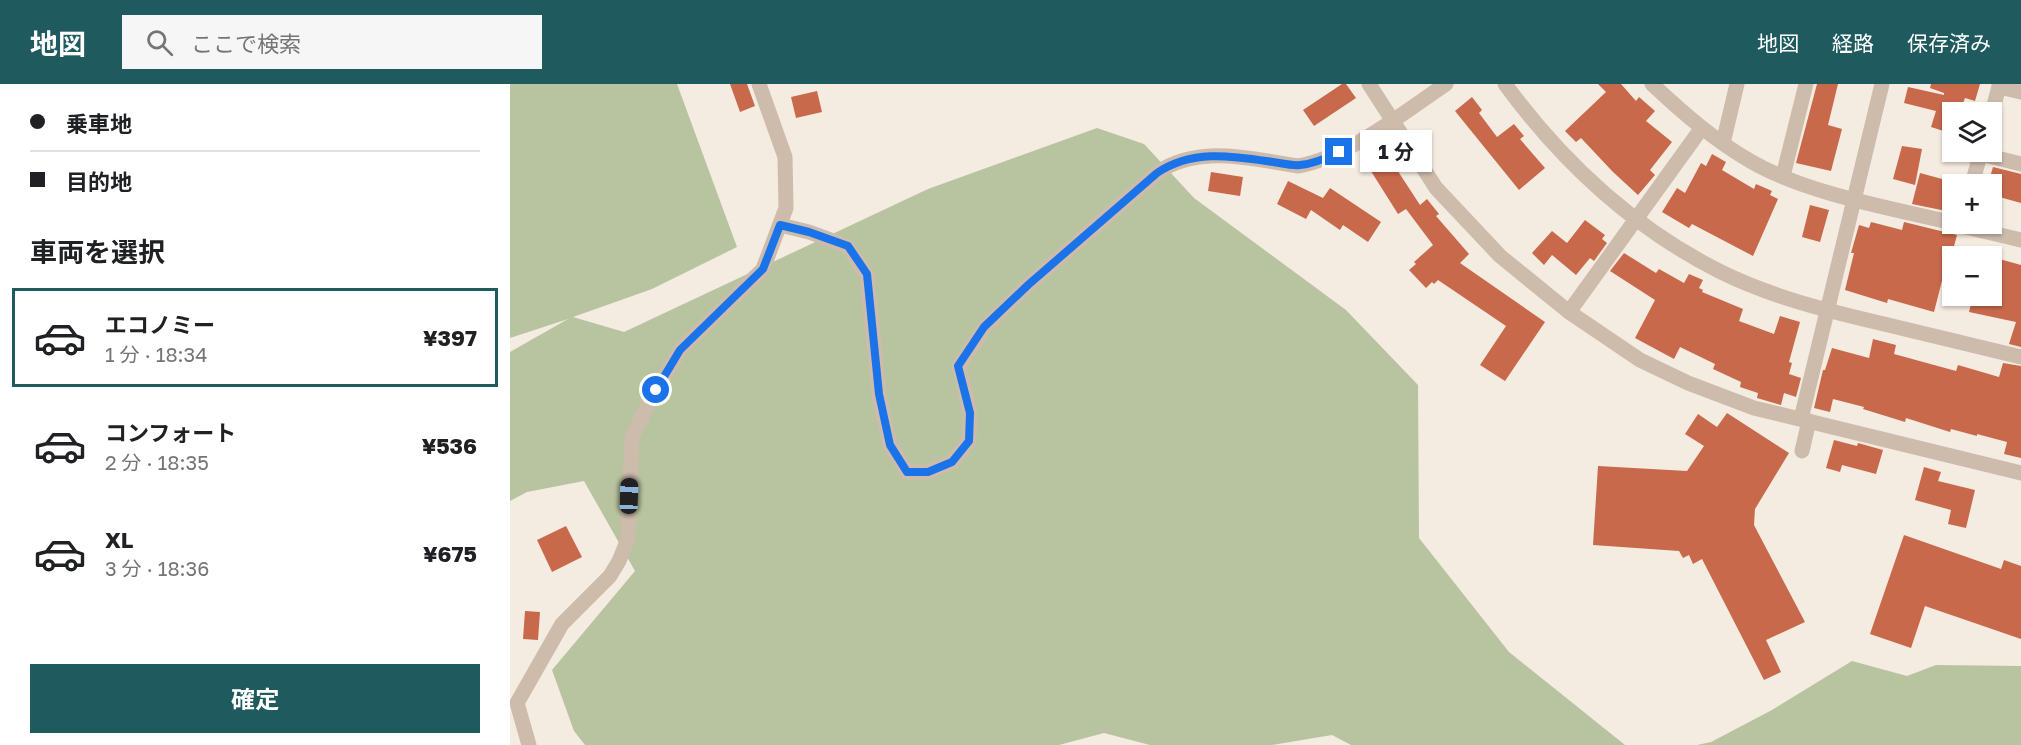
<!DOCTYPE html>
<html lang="ja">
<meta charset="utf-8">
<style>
body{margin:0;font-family:"Golos Text","Noto Sans JP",sans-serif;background:#f6f6f6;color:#202124;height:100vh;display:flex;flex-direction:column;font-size:22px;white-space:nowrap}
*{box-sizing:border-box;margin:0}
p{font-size:20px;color:#757577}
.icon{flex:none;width:33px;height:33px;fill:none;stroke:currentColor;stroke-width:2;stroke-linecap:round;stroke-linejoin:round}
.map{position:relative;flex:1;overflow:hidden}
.panel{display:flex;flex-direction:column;background:#fff;width:510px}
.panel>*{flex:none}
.guide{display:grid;align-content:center;height:132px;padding:0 30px;background:#fff}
.fabs{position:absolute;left:1432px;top:18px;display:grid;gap:12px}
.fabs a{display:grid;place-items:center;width:60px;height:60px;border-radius:0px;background:#fff;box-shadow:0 2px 4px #0004;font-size:30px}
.end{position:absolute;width:27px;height:27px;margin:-14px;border:8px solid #1a73e8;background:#fff;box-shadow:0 0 0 3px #fff}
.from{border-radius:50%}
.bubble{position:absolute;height:42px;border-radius:0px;background:#fff;box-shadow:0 2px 4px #0004;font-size:20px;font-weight:700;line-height:42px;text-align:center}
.car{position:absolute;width:18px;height:36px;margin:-18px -9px;border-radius:8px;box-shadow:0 0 4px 2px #0007;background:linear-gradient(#222 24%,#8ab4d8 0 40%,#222 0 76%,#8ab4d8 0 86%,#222 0)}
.guide b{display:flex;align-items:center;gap:21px;height:57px;font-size:22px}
.guide b+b{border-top:2px solid #e0e0e0}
.guide i{width:15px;height:15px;background:#202124}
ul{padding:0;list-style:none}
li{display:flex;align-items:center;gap:18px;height:99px;margin:0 12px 9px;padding:0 18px;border:3px solid transparent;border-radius:0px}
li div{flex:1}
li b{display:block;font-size:22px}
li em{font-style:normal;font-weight:700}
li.current{border-color:#1f5a5e}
li>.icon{width:54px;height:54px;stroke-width:1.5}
h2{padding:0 30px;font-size:27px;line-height:72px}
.button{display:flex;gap:12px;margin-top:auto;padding:12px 30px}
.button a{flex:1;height:69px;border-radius:0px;background:#1f5a5e;color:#fff;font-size:24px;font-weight:700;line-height:69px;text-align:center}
header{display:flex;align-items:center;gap:36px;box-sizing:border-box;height:84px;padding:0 30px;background:#1f5a5e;color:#fff}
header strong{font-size:28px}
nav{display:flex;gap:33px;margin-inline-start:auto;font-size:21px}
.search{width:420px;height:54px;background:#f6f6f6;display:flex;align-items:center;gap:15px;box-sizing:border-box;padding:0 21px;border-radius:0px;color:#757577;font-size:22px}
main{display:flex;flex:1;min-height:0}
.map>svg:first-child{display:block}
.green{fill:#b8c4a0}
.building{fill:#c8694b}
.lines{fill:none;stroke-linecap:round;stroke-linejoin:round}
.minor{stroke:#cdbbac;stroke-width:15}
.route{stroke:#1a73e8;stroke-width:8}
</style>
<header>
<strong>地図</strong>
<div class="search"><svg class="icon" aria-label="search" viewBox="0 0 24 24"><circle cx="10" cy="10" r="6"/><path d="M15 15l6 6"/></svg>ここで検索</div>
<nav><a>地図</a><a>経路</a><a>保存済み</a></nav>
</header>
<main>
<section class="panel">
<div class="guide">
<b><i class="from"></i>乗車地</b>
<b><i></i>目的地</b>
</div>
<h2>車両を選択</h2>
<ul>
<li class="current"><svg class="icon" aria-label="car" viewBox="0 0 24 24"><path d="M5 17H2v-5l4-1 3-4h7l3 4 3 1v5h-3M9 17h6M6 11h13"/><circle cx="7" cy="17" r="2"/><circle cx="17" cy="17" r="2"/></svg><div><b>エコノミー</b><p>1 分 · 18:34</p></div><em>¥397</em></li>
<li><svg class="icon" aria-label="car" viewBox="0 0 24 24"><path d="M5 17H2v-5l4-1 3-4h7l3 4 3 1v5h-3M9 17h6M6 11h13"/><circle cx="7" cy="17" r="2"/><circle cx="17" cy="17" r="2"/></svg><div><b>コンフォート</b><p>2 分 · 18:35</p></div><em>¥536</em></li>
<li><svg class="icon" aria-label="car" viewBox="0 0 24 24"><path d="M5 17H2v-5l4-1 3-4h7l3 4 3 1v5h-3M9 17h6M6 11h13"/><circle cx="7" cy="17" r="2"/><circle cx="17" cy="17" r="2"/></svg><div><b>XL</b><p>3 分 · 18:36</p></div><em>¥675</em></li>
</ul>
<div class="button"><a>確定</a></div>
</section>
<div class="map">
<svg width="1511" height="661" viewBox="0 0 1511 661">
<rect width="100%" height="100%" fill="#f4ebe1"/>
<g class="green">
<path d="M0,0H167L227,163L142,205L63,233L114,248L418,105L587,44L634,60L684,114L836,226L908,301L909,454L999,568L1115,661H841L822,651L762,661H640L594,649L549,661H75L64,647L42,586L125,487L74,397L17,408L0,417V268L58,235L0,254Z"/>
<path d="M1342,577L1397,592L1426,581L1511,582V661H1187L1201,658L1262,626Z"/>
</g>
<g class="building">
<path d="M220,0H237L245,22L230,28Z"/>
<path d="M832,0H836L846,14L804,42L793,26Z"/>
<path d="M1088,0H1111L1126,17L1129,13L1145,27L1136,37L1162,58L1140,86L1145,91L1128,111L1103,88L1071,54L1066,58L1055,47L1096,8Z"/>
<path d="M1307,0H1328L1318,41L1332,45L1321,87L1286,79Z"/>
<path d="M1421,0H1470L1465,17L1455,14L1450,28H1443V50L1421,43L1426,27L1394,19L1398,3L1434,11V9L1420,4Z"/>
<path d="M307,7L312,28L286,34L281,13Z"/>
<path d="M962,13L972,26L969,29L987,53L1004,40L1014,52L1010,55L1035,84L1009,106L945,27Z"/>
<path d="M1392,62L1412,65L1405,101L1383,95Z"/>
<path d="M1202,70L1216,78L1212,86L1244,105L1246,100L1262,107L1260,111L1268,115L1243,172L1182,140L1179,144L1152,128L1167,104L1175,109L1191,79L1196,82Z"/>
<path d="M878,72L910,121L917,115L929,130L926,132L959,170L950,179L1035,238L995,297L970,281L996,242L928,196L924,200L922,198L916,204L899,186L906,180L904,178L923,161L896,125L888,130L859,84Z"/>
<path d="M1483,83L1511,90V119L1482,111V100H1478Z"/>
<path d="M701,88L733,93L730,112L698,107Z"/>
<path d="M1410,89L1443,98V119L1441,128L1402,120Z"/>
<path d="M778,97L813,114L820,104L871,138L858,158L833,141L830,146L801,126L796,135L767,120Z"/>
<path d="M1300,121L1319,126L1310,158L1292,153Z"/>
<path d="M1075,136L1095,151L1092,155L1097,159L1084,177L1080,174L1066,191L1042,171L1034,181L1022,169L1042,147L1057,159Z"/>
<path d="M1361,138L1392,146L1394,138L1447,151L1443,166V191L1434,189L1424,228L1378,215L1377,219L1335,206L1344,169H1341L1349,141L1359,144Z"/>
<path d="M1114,169L1146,189L1149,185L1174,199L1179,190L1193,196L1189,204L1193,206L1192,208L1233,225L1229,237L1264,250L1270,232L1290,238L1279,278L1282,279L1279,290L1291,294L1286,313L1274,309L1271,321L1247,314L1248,309L1230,303L1231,298L1203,285L1205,280L1170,263L1164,275L1125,254L1145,216L1100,187Z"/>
<path d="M1482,173L1511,181V263L1499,260L1506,238L1459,228L1463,212H1482Z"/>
<path d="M1363,255L1386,261L1384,270L1446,287L1448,281L1489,293L1493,279L1511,282V374L1494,370L1497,358L1467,350V352L1441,345L1440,348L1396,334L1395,338L1353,325L1354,323L1323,315L1320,328L1304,324L1313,286H1315L1322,264L1359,274Z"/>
<path d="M1217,329L1279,369L1245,425L1244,441L1295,538L1256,556L1271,588L1254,596L1192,475L1183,480L1179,471L1173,474L1169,467L1083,461L1088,382L1177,387L1194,362L1175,350L1188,330L1207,343Z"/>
<path d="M1324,356L1347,362L1348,359L1373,366L1366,390L1332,381L1330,388L1316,384Z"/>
<path d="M1414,383L1431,388L1428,397L1465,406L1456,444L1438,440L1441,426L1405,416Z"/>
<path d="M56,442L72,473L42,488L27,456Z"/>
<path d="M1394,451L1491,485L1494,476L1511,482V555L1415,522L1401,564L1360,550Z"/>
<path d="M15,527L30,528L28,556L13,555Z"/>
</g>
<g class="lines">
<g class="minor">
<path d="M859,0L926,104L990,172L1059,228L1130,276L1178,299L1244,324L1511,389"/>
<path d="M995,0C1053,79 1122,143 1209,187C1261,213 1318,227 1374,240C1419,251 1465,262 1511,273"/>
<path d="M1142,0C1173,29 1205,57 1242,78C1298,110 1381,124 1443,139"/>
<path d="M1489,0V3L1511,8"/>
<path d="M1482,28L1489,3"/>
<path d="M1213,59L1227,0"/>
<path d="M1471,70L1511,80"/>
<path d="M1273,92L1296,0"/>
<path d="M1462,100L1471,68"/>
<path d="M1443,140L1511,156"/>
<path d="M270,141L299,148L337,162L357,191L369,310L380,361L397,388H418L442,378L459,357L460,329L449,282L475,243L518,201L647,89C689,60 741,75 788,82C839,73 894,28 936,0"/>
<path d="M1059,228L1191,45"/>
<path d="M1291,335L1372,0"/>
<path d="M1292,367L1299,337"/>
<path d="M19,661L7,619L52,540L100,492L109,477L118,455L122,354L135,326L170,266L253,185L276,124L275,73L249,0"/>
</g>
</g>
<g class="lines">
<path class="route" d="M146,306L170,266L253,185L270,141L299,148L338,162L357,190L369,310L380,361L397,388H418L442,378L459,357L460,329L448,282L474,243L518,201L647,89C683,65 722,72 763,78C771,79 781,82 790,81C804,80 817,74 829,68"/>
</g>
</svg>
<div class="fabs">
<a><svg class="icon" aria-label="layers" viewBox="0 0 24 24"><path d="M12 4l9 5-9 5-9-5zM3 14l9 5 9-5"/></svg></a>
<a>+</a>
<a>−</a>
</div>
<i class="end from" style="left:146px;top:306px"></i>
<i class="end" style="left:829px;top:68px"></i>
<div class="bubble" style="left:850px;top:46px;width:72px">1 分</div>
<i class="car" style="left:119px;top:412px;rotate:2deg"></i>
</div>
</main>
